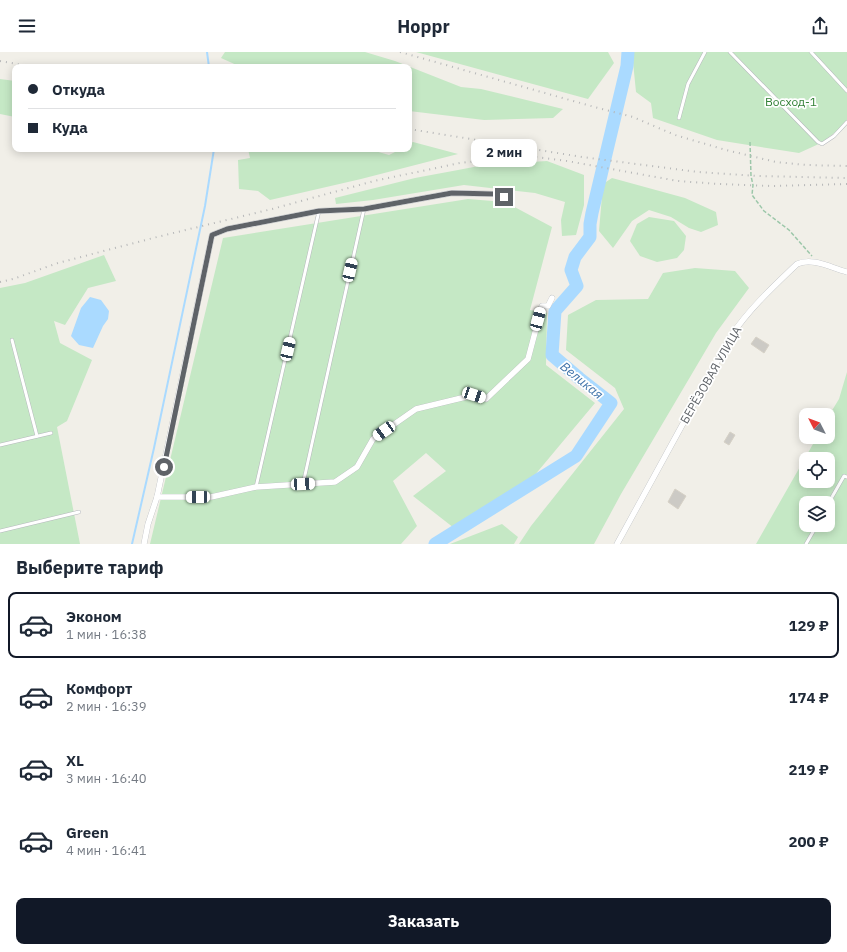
<!DOCTYPE html>
<html lang="ru">
<meta charset="utf-8">
<style>
body{margin:0;font-family:"IBM Plex Sans",sans-serif;background:#f6f6f7;color:#1f2937;height:100vh;display:flex;flex-direction:column;font-size:15px;white-space:nowrap}
*{box-sizing:border-box;margin:0}
p{font-size:13px;color:#747a83}
.icon{flex:none;width:22px;height:22px;fill:none;stroke:currentColor;stroke-width:2;stroke-linecap:round;stroke-linejoin:round}
.map{position:relative;height:492px;overflow:hidden}
.drawer{display:flex;flex-direction:column;background:#fff;flex:1}
.drawer>*{flex:none}
.top-card{position:absolute;left:12px;top:12px;width:400px;height:88px;border-radius:8px;box-shadow:0 2px 10px #0003;display:grid;align-content:center;height:88px;padding:0 16px;background:#fff}
.needle{width:26px;rotate:312deg}
.controls{position:absolute;left:799px;top:356px;display:grid;gap:8px}
.controls a{display:grid;place-items:center;width:36px;height:36px;border-radius:8px;background:#fff;box-shadow:0 2px 10px #0003;font-size:20px}
.end{position:absolute;width:18px;height:18px;margin:-9px;border:5px solid #5f6368;background:#fff;box-shadow:0 0 0 2px #fff}
.from{border-radius:50%}
.bubble{position:absolute;height:28px;border-radius:8px;background:#fff;box-shadow:0 2px 10px #0003;font-size:13px;font-weight:700;line-height:28px;text-align:center}
.car{position:absolute;width:12px;height:24px;margin:-12px -6px;border-radius:5px;box-shadow:0 0 3px 1px #0007;background:linear-gradient(#fff 24%,#345 0 40%,#fff 0 76%,#345 0 86%,#fff 0)}
.top-card b{display:flex;align-items:center;gap:14px;height:38px;font-size:15px}
.top-card b+b{border-top:1px solid #e0e1e3}
.top-card i{width:10px;height:10px;background:#1f2937}
ul{padding:0;list-style:none}
li{display:flex;align-items:center;gap:12px;height:66px;margin:0 8px 6px;padding:0 8px;border:2px solid transparent;border-radius:8px}
li div{flex:1}
li b{display:block;font-size:15px}
li em{font-style:normal;font-weight:700}
li.active{border-color:#111827}
li>.icon{width:36px;height:36px;stroke-width:1.5}
h2{padding:0 16px;font-size:18px;line-height:48px}
.primary-button{display:flex;gap:8px;margin-top:auto;padding:8px 16px}
.primary-button a{flex:1;height:46px;border-radius:8px;background:#111827;color:#fff;font-size:16px;font-weight:700;line-height:46px;text-align:center}
header{display:flex;justify-content:space-between;align-items:center;height:52px;padding:0 16px;background:#fff;font-size:18px;font-weight:700}
.map>svg:first-child{display:block}
.green{fill:#c5e8c5;fill-rule:evenodd}
.water{fill:#aadaff}
.lines{fill:none;stroke-linecap:round;stroke-linejoin:round}
.stream{stroke:#aadaff;stroke-width:2}
.river{stroke:#aadaff;stroke-width:13}
.building{fill:#cccac5;stroke:#d6d1c6}
.service-casing{stroke:#b5b8bc;stroke-width:4}
.minor-casing{stroke:#b5b8bc;stroke-width:6}
.path{stroke:#9cc7a9;stroke-width:1.5;stroke-dasharray:4 2;stroke-linecap:butt}
.service{stroke:#fff;stroke-width:3}
.minor{stroke:#fff;stroke-width:5.5}
.rail{stroke:#b6b7b8;stroke-width:2;stroke-dasharray:1 5;stroke-linecap:butt}
.route{stroke:#5f6368;stroke-width:5}
.labels{text-anchor:middle;stroke-width:3.5;stroke-linejoin:round;paint-order:stroke}
.park-label{font-size:12px;fill:#348238;stroke:#fff}
.street-label{font-size:12px;fill:#5f6368;stroke:#fff}
.water-label{font-size:13px;font-style:italic;fill:#4174aa;stroke:#fff}
</style>
<header><svg class="icon" aria-label="menu" viewBox="0 0 24 24"><path d="M4 6h16M4 12h16M4 18h16"/></svg>Hoppr<svg class="icon" aria-label="share" viewBox="0 0 24 24"><path d="M12 15V3M7 8l5-5 5 5M5 13v7h14v-7"/></svg></header>
<div class="map">
<svg width="847" height="492" viewBox="0 0 847 492">
<rect width="100%" height="100%" fill="#f1efe8"/>
<g class="green">
<path d="M225,0H365L395,9L461,35L481,37L563,57L553,66L484,68L409,59V15H241L221,6Z"/>
<path d="M416,0H608L614,11L588,47Z"/>
<path d="M632,0H847V68L837,79L821,91L799,101L717,88L653,66L651,51L636,40Z"/>
<path d="M0,27L15,29V65L0,62Z"/>
<path d="M413,90L458,102L361,127L270,148L258,139L239,137L238,108L250,106L248,97H368L389,103L401,97H409V92Z"/>
<path d="M547,109L584,123V153L576,183L562,184L561,168L565,150L535,141L464,133L373,148L336,152L335,146L415,126L458,118L484,113Z"/>
<path d="M612,126L685,146L716,160L718,173L701,180L689,176L671,165L649,158L632,169L613,196L599,179L603,132Z"/>
<path d="M468,147L505,150L552,175L530,258L547,261L546,313L595,351L524,436L454,476L413,444L446,419L426,401L393,429L417,474L401,492H150L223,186Z"/>
<path d="M649,165L674,169L686,184L684,198L677,206L657,210L640,204L630,189L637,172Z"/>
<path d="M104,203L116,229L88,236L65,273L54,269L60,291L92,308L67,369L57,375L80,492H0V236L25,231Z"/>
<path d="M695,216L735,219L749,236L716,281L621,442L594,492H519L531,474L624,357L615,336L566,298L568,263L596,248L648,247L663,221Z"/>
<path d="M847,320V492H756L817,385H828V365L839,347ZM806,407H828V429H806ZM806,451H828V473H806Z"/>
<path d="M502,472L518,485L514,492H450Z"/>
</g>
<path class="water" d="M90,245L101,248L109,259L108,267L103,274L93,296L79,293L71,284L81,256Z"/>
<g class="lines">
<g class="stream">
<path d="M207,0L209,15"/>
<path d="M132,492L154,396L205,154L214,97"/>
</g>
<path class="river" d="M435,492L576,404L611,351L579,326L552,303L555,259L577,234L571,218L575,205L590,185V172L592,161L627,14L628,0"/>
</g>
<g class="building">
<path d="M756,285L769,293L764,301L751,292Z"/>
<path d="M730,380L735,383L729,393L724,390Z"/>
<path d="M675,437L686,444L678,457L668,450Z"/>
</g>
<g class="lines">
<defs>
<g id="service">
<path d="M730,0L818,90L822,92L834,84L847,70"/>
<path d="M811,0L847,39"/>
<path d="M679,66L688,32L705,0"/>
<path d="M12,288L37,384"/>
<path d="M0,393L51,381"/>
<path d="M303,432L364,157"/>
<path d="M256,435L319,159"/>
<path d="M828,452L844,424L847,425"/>
<path d="M0,479L79,460"/>
<path d="M806,492L817,473"/>
</g>
<g id="minor">
<path d="M157,445H211L256,435L335,430L357,415L373,387L416,357L474,343L486,347L528,307L542,254H548L552,246"/>
<path d="M144,492L148,472L157,445L212,183L227,177L319,159L364,157L452,141L495,142L504,145"/>
<path d="M617,492L731,284C750,256 773,235 797,212C813,205 831,216 847,220"/>
</g>
</defs>
<use href="#service" class="service-casing"/>
<use href="#minor" class="minor-casing"/>
<path class="path" d="M750,90L751,124L753,133L752,143L764,159L789,178L812,204"/>
<use href="#service" class="service"/>
<use href="#minor" class="minor"/>
<g class="rail">
<path d="M400,0L598,56L633,65L675,83L726,98L776,110L806,113L847,114"/>
<path d="M0,9L34,15"/>
<path d="M409,77L582,105L698,120L757,124L847,126"/>
<path d="M0,230L13,227L58,211L157,185L272,157L374,129L460,111L494,107L536,105L567,109L678,129L719,132L772,134L847,132"/>
</g>
</g>
<g class="lines">
<path class="route" d="M164,415L212,183L227,177L319,159L364,157L452,141L495,142L504,145"/>
</g>
<g class="labels">
<g class="park-label">
<text x="791" y="54">Восход-1</text>
</g>
<g class="street-label">
<text transform="translate(711 323) rotate(-60)" y="4">БЕРЁЗОВАЯ УЛИЦА</text>
</g>
<g class="water-label">
<text transform="translate(582 328) rotate(39)" y="5">Великая</text>
</g>
</g>
</svg>
<div class="controls">
<a><svg class="needle" viewBox="-14 -14 28 28"><path d="M0-13l5 13h-10z" fill="#e53935"/><path d="M0 13l5-13h-10z" fill="#747a83"/></svg></a>
<a><svg class="icon" aria-label="locate" viewBox="0 0 24 24"><circle cx="12" cy="12" r="6"/><path d="M12 2v4M12 18v4M2 12h4M18 12h4"/></svg></a>
<a><svg class="icon" aria-label="layers" viewBox="0 0 24 24"><path d="M12 4l9 5-9 5-9-5zM3 14l9 5 9-5"/></svg></a>
</div>
<i class="end from" style="left:164px;top:415px"></i>
<i class="end" style="left:504px;top:145px"></i>
<div class="bubble" style="left:471px;top:87px;width:66px">2 мин</div>
<i class="car" style="left:350px;top:218px;rotate:13deg"></i>
<i class="car" style="left:538px;top:267px;rotate:15deg"></i>
<i class="car" style="left:288px;top:297px;rotate:13deg"></i>
<i class="car" style="left:474px;top:343px;rotate:108deg"></i>
<i class="car" style="left:384px;top:379px;rotate:235deg"></i>
<i class="car" style="left:303px;top:432px;rotate:87deg"></i>
<i class="car" style="left:198px;top:445px;rotate:269deg"></i>
<div class="top-card">
<b><i class="from"></i>Откуда</b>
<b><i></i>Куда</b>
</div>
</div>
<section class="drawer">
<h2>Выберите тариф</h2>
<ul>
<li class="active"><svg class="icon" aria-label="car" viewBox="0 0 24 24"><path d="M5 17H2v-5l4-1 3-4h7l3 4 3 1v5h-3M9 17h6M6 11h13"/><circle cx="7" cy="17" r="2"/><circle cx="17" cy="17" r="2"/></svg><div><b>Эконом</b><p>1 мин · 16:38</p></div><em>129 ₽</em></li>
<li><svg class="icon" aria-label="car" viewBox="0 0 24 24"><path d="M5 17H2v-5l4-1 3-4h7l3 4 3 1v5h-3M9 17h6M6 11h13"/><circle cx="7" cy="17" r="2"/><circle cx="17" cy="17" r="2"/></svg><div><b>Комфорт</b><p>2 мин · 16:39</p></div><em>174 ₽</em></li>
<li><svg class="icon" aria-label="car" viewBox="0 0 24 24"><path d="M5 17H2v-5l4-1 3-4h7l3 4 3 1v5h-3M9 17h6M6 11h13"/><circle cx="7" cy="17" r="2"/><circle cx="17" cy="17" r="2"/></svg><div><b>XL</b><p>3 мин · 16:40</p></div><em>219 ₽</em></li>
<li><svg class="icon" aria-label="car" viewBox="0 0 24 24"><path d="M5 17H2v-5l4-1 3-4h7l3 4 3 1v5h-3M9 17h6M6 11h13"/><circle cx="7" cy="17" r="2"/><circle cx="17" cy="17" r="2"/></svg><div><b>Green</b><p>4 мин · 16:41</p></div><em>200 ₽</em></li>
</ul>
<div class="primary-button"><a>Заказать</a></div>
</section>
